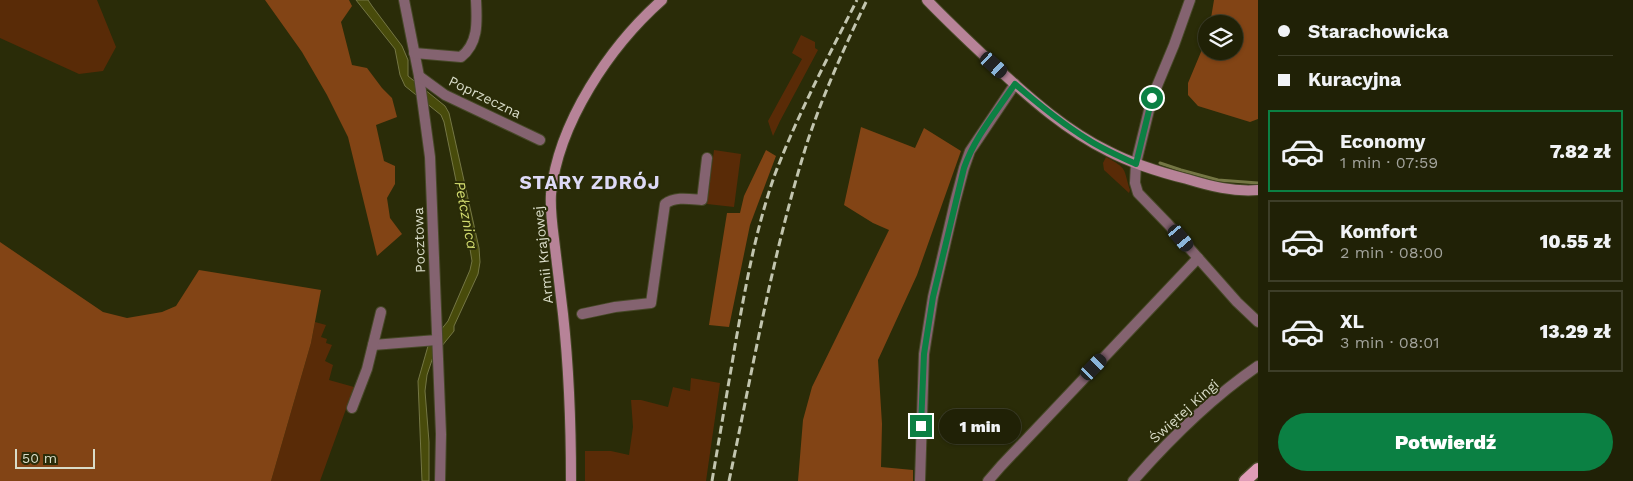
<!DOCTYPE html>
<html lang="pl">
<meta charset="utf-8">
<style>
body{margin:0;font-family:"Work Sans",sans-serif;background:#282910;color:#f1f3f6;height:100vh;display:flex;flex-direction:column;font-size:19px;white-space:nowrap}
*{box-sizing:border-box;margin:0}
p{font-size:16px;color:#a2a39b}
.icon{flex:none;width:28px;height:28px;fill:none;stroke:currentColor;stroke-width:2;stroke-linecap:round;stroke-linejoin:round}
.map{position:relative;flex:1;overflow:hidden}
.side{display:flex;flex-direction:column;background:#202106;width:375px}
.side>*{flex:none}
.top-card{display:grid;align-content:center;height:110px;padding:0 20px;background:#202106}
.fabs{position:absolute;left:1198px;top:15px;display:grid;gap:10px}
.fabs a{display:grid;place-items:center;width:45px;height:45px;border-radius:50%;background:#202106;box-shadow:0 1px 4px #0004,0 0 0 1px #3d3e28;font-size:25px}
.scale{position:absolute;left:15px;bottom:12px;width:80px;box-sizing:border-box;padding-left:5px;border:2px solid #d9dcc8;border-top:0;font-size:14px;line-height:18px;white-space:nowrap;color:#d9dcc8;-webkit-text-stroke:4px #2a2c08;paint-order:stroke}
.end{position:absolute;width:22px;height:22px;margin:-11px;border:6px solid #0b8043;background:#fff;box-shadow:0 0 0 2px #fff}
.from{border-radius:50%}
.bubble{position:absolute;height:35px;border-radius:18px;background:#202106;box-shadow:0 1px 4px #0004,0 0 0 1px #3d3e28;font-size:16px;font-weight:800;line-height:35px;text-align:center}
.car{position:absolute;width:15px;height:30px;margin:-15px -8px;border-radius:6px;box-shadow:0 0 4px 1px #0007;background:linear-gradient(#222 24%,#8ab4d8 0 40%,#222 0 76%,#8ab4d8 0 86%,#222 0)}
.top-card b{display:flex;align-items:center;gap:18px;height:48px;font-size:19px}
.top-card b+b{border-top:1px solid #3d3e28}
.top-card i{width:12px;height:12px;background:#f1f3f6}
ul{padding:0;list-style:none}
li{display:flex;align-items:center;gap:15px;height:82px;margin:0 10px 8px;padding:0 10px;border:2px solid #3d3e28;border-radius:0px}
li div{flex:1}
li b{display:block;font-size:19px}
li em{font-style:normal;font-weight:800}
li.on{border-color:#0b8043}
li>.icon{width:45px;height:45px;stroke-width:1.5}
.cta{display:flex;gap:10px;margin-top:auto;padding:10px 20px}
.cta a{flex:1;height:58px;border-radius:30px;background:#0b8043;color:#fff;font-size:20px;font-weight:800;line-height:58px;text-align:center}
main{display:flex;flex:1;min-height:0}
.map>svg:first-child{display:block}
.green{fill:#592b07}
.forest{fill:#824415}
.water{fill:#484b0b;stroke:#747644}
.lines{fill:none;stroke-linecap:round;stroke-linejoin:round}
.stream{stroke:#747644;stroke-width:3}
.minor-casing{stroke:#464827;stroke-width:12}
.secondary-casing{stroke:#464827;stroke-width:12}
.primary-casing{stroke:#464827;stroke-width:15}
.minor{stroke:#846370;stroke-width:10}
.secondary{stroke:#b78398;stroke-width:10}
.primary{stroke:#df9cb7;stroke-width:12}
.rail{stroke:#c2c5af;stroke-width:3;stroke-dasharray:8 4;stroke-linecap:butt}
.route{stroke:#0b8043;stroke-width:6}
.labels{text-anchor:middle;stroke-width:4;stroke-linejoin:round;paint-order:stroke}
.street-label{font-size:14px;fill:#d9dcc8;stroke:#2a2c08}
.water-label{font-size:15px;font-style:italic;fill:#d1da6e;stroke:#2a2c08}
.district-label{font-size:19px;font-weight:bold;letter-spacing:1px;fill:#dedaf7;stroke:#2a2c08}
</style>
<main>
<div class="map">
<svg width="1258" height="481" viewBox="0 0 1258 481">
<rect width="100%" height="100%" fill="#2a2c08"/>
<g class="green">
<path d="M0,0H97L116,47L103,71L79,74L0,38Z"/>
<path d="M801,35L815,42V48L818,50L780,121L773,136L768,121L802,59L792,53Z"/>
<path d="M714,150L741,154L734,207L707,204Z"/>
<path d="M1106,157C1128,169 1123,168 1130,190L1129,193L1104,170L1103,163Z"/>
<path d="M315,322L326,325L321,337L327,339L326,343L332,345L325,361L333,365L329,380L354,387L320,481H271L311,343Z"/>
<path d="M691,378L720,383L706,481H585V451H611L629,455L633,427L631,400H641L668,407L673,387L690,391Z"/>
</g>
<g class="forest">
<path d="M265,0H349L352,6L341,22L352,65L367,68L382,88L392,98L397,117L376,125L384,161L395,166V184L387,198L390,218L402,234L377,256L348,137L327,95L302,52Z"/>
<path d="M1214,0H1258V119L1250,122L1198,106L1188,95V83L1206,40V51H1234V24H1210Z"/>
<path d="M861,127L915,148L924,128L961,151L917,275L878,360L882,424L881,467L913,470V481H798L803,420L812,387L889,230L873,223L844,205Z"/>
<path d="M766,150L776,156L750,225L729,327L709,325L727,213H740L744,196Z"/>
<path d="M0,242L103,312L127,318L162,312L176,306L199,270L321,290L311,343L271,481H0Z"/>
</g>
<path class="water" d="M356,0H368L372,6L402,46L408,60V76L445,106L449,113L479,248L480,262L478,274L454,326V331L433,357L427,375L425,391L429,442V481H422L418,381L428,346L448,321L470,270L472,261L470,249L444,122L441,115L405,86L400,75L395,49Z"/>
<g class="lines">
<path class="stream" d="M1160,163L1181,170L1218,180L1258,183"/>
<defs>
<g id="minor">
<path d="M404,0L419,76L430,157L441,434L440,481"/>
<path d="M1190,0L1174,45L1152,98L1136,163L1135,183L1138,193L1168,224L1237,302L1258,322"/>
<path d="M414,53L461,57C479,43 477,21 476,0"/>
<path d="M419,76L445,95L540,140"/>
<path d="M582,314L615,307L651,303L665,204C675,196 690,199 702,200L707,158"/>
<path d="M373,345L437,340"/>
<path d="M352,408L367,369L381,312"/>
<path d="M920,481L924,354L933,297L955,202L964,168L970,151L1015,84"/>
<path d="M988,481L1001,466L1198,258"/>
<path d="M1133,481C1170,439 1211,398 1258,366"/>
</g>
<g id="secondary">
<path d="M927,0C950,24 974,46 998,69C1032,100 1067,131 1108,151C1133,164 1159,172 1187,179C1210,186 1233,192 1258,190"/>
<path d="M571,481C571,426 569,369 563,314C560,289 557,264 554,239C552,224 550,209 551,194C558,123 610,46 662,0"/>
</g>
<path id="primary" d="M1245,481L1258,469"/>
</defs>
<use href="#minor" class="minor-casing"/>
<use href="#secondary" class="secondary-casing"/>
<use href="#primary" class="primary-casing"/>
<use href="#minor" class="minor"/>
<use href="#secondary" class="secondary"/>
<use href="#primary" class="primary"/>
<g class="rail">
<path d="M712,481C720,434 728,387 736,340C746,284 756,228 775,174C798,114 828,57 857,0"/>
<path d="M729,481C753,368 773,250 808,140C824,92 845,46 867,0"/>
</g>
</g>
<g class="lines">
<path class="route" d="M921,426L924,354L933,297L964,168C974,139 993,116 1010,91L1015,84C1038,104 1061,123 1087,139C1102,149 1119,156 1136,164L1152,98"/>
</g>
<g class="labels">
<g class="street-label">
<text transform="translate(485 97) rotate(26)" y="5">Poprzeczna</text>
<text transform="translate(419 240) rotate(-92)" y="5">Pocztowa</text>
<text transform="translate(543 255) rotate(-96)" y="5">Armii Krajowej</text>
<text transform="translate(1184 411) rotate(-42)" y="5">Świętej Kingi</text>
</g>
<g class="water-label">
<text transform="translate(466 215) rotate(79)" y="5">Pełcznica</text>
</g>
<g class="district-label">
<text x="590" y="189">STARY ZDRÓJ</text>
</g>
</g>
</svg>
<div class="fabs">
<a><svg class="icon" aria-label="layers" viewBox="0 0 24 24"><path d="M12 4l9 5-9 5-9-5zM3 14l9 5 9-5"/></svg></a>
</div>
<div class="scale">50 m</div>
<i class="end from" style="left:1152px;top:98px"></i>
<i class="end" style="left:921px;top:426px"></i>
<div class="bubble" style="left:939px;top:409px;width:82px">1 min</div>
<i class="car" style="left:994px;top:65px;rotate:132deg"></i>
<i class="car" style="left:1181px;top:238px;rotate:140deg"></i>
<i class="car" style="left:1094px;top:367px;rotate:44deg"></i>
</div>
<section class="side">
<div class="top-card">
<b><i class="from"></i>Starachowicka</b>
<b><i></i>Kuracyjna</b>
</div>
<ul>
<li class="on"><svg class="icon" aria-label="car" viewBox="0 0 24 24"><path d="M5 17H2v-5l4-1 3-4h7l3 4 3 1v5h-3M9 17h6M6 11h13"/><circle cx="7" cy="17" r="2"/><circle cx="17" cy="17" r="2"/></svg><div><b>Economy</b><p>1 min · 07:59</p></div><em>7.82 zł</em></li>
<li><svg class="icon" aria-label="car" viewBox="0 0 24 24"><path d="M5 17H2v-5l4-1 3-4h7l3 4 3 1v5h-3M9 17h6M6 11h13"/><circle cx="7" cy="17" r="2"/><circle cx="17" cy="17" r="2"/></svg><div><b>Komfort</b><p>2 min · 08:00</p></div><em>10.55 zł</em></li>
<li><svg class="icon" aria-label="car" viewBox="0 0 24 24"><path d="M5 17H2v-5l4-1 3-4h7l3 4 3 1v5h-3M9 17h6M6 11h13"/><circle cx="7" cy="17" r="2"/><circle cx="17" cy="17" r="2"/></svg><div><b>XL</b><p>3 min · 08:01</p></div><em>13.29 zł</em></li>
</ul>
<div class="cta"><a>Potwierdź</a></div>
</section>
</main>
